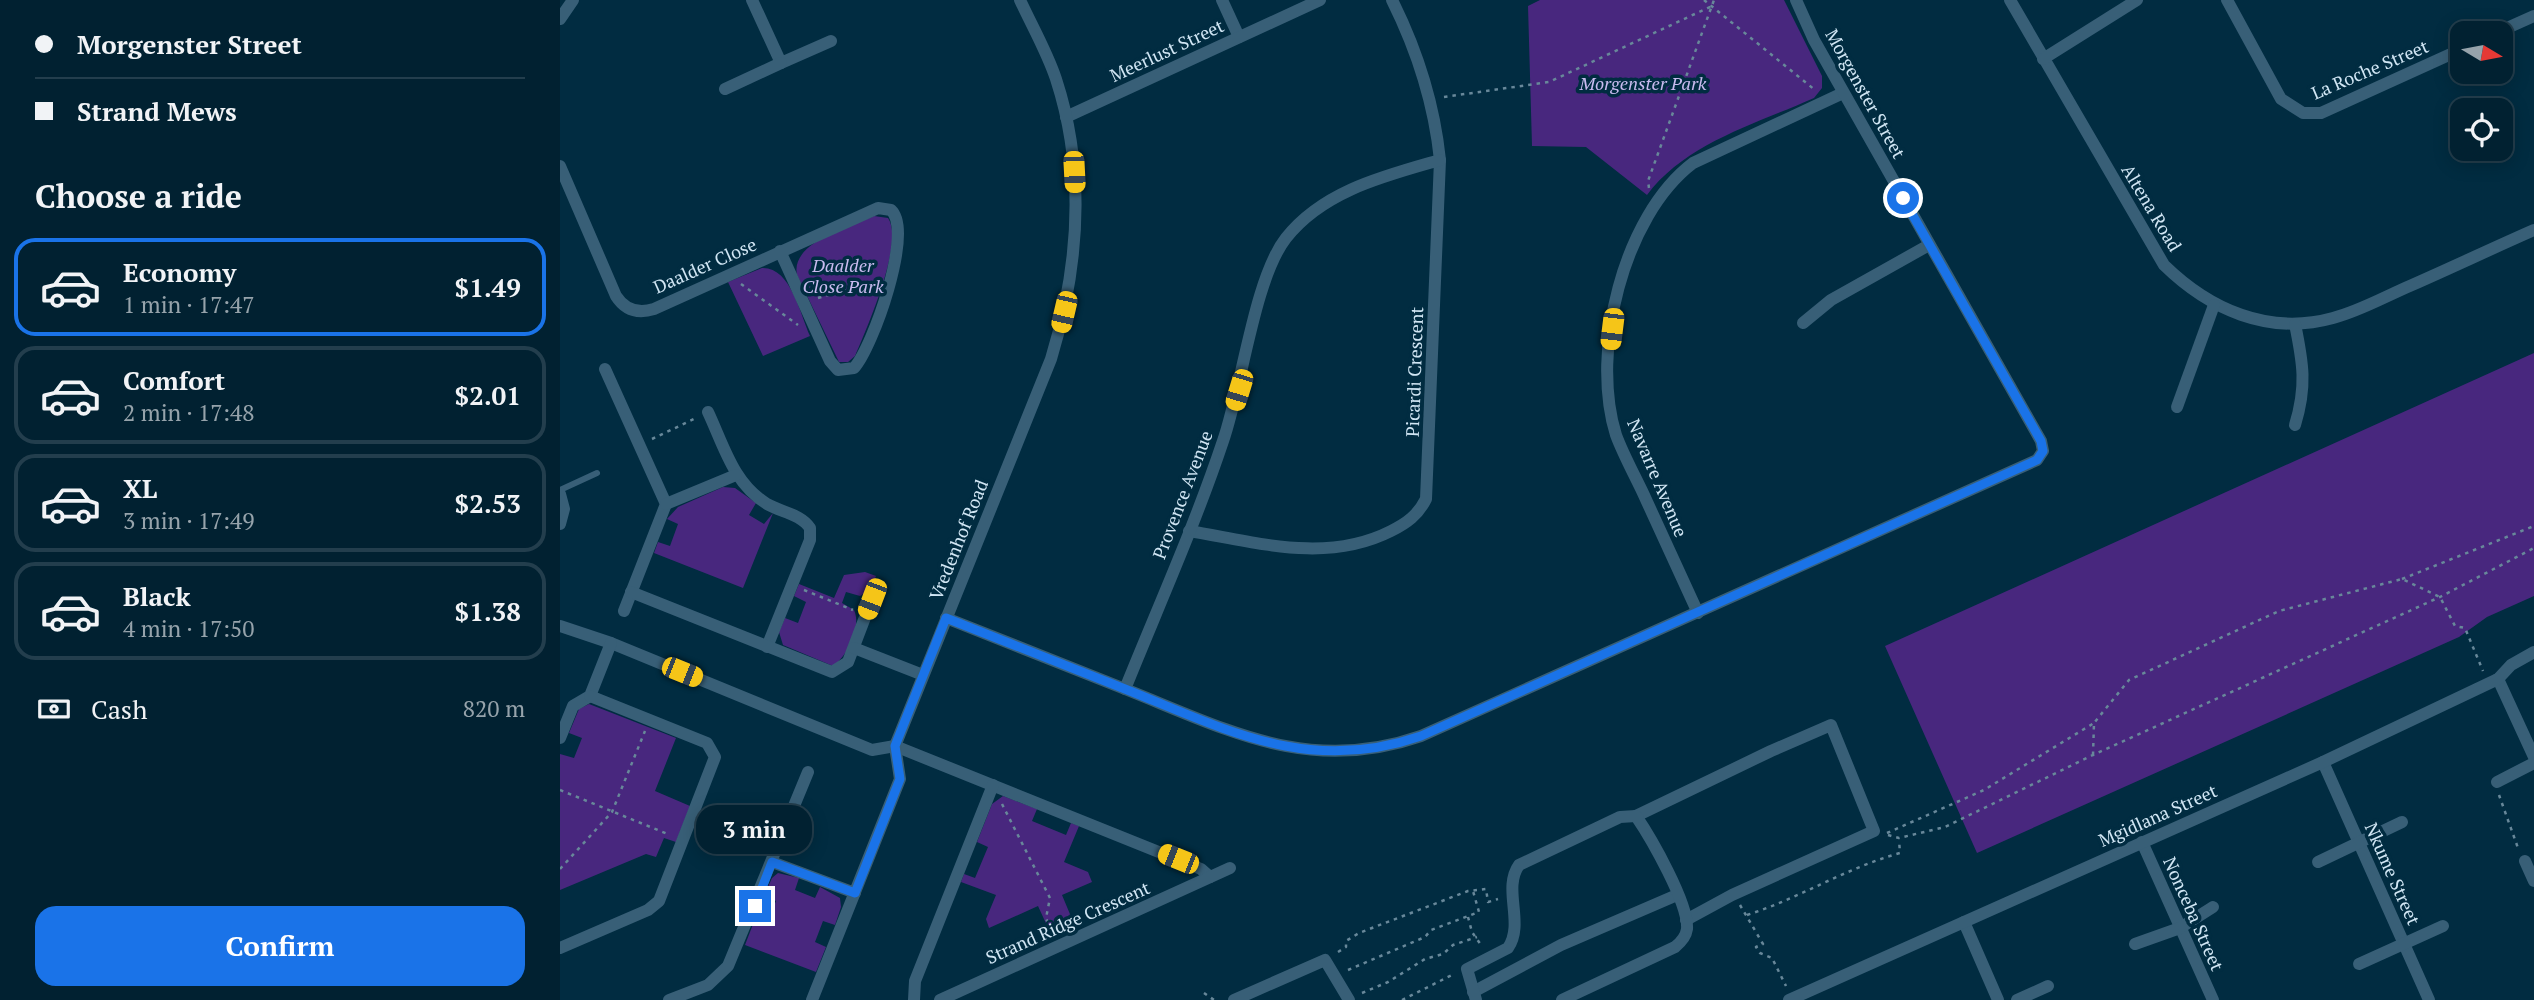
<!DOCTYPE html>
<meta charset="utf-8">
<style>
body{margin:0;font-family:"PT Serif",serif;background:#0b2939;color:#f1f3f6;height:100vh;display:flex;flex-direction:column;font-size:26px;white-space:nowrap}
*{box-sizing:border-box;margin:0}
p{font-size:23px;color:#96a3ab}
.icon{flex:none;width:38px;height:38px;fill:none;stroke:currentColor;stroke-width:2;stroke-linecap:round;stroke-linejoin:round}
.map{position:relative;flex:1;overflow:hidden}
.drawer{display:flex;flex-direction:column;background:#012131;width:560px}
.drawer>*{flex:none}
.top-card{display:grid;align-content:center;height:154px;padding:0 35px;background:#012131}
.needle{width:46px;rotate:100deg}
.controls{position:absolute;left:1890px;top:21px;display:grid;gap:14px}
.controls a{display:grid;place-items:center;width:63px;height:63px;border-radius:14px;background:#012131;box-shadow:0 4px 18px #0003,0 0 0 2px #233e4d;font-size:35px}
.end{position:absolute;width:32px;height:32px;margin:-16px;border:9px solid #1a73e8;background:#fff;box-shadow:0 0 0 4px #fff}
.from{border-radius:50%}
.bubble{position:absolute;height:49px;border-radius:21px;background:#012131;box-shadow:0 4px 18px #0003,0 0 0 2px #233e4d;font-size:23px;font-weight:800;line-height:49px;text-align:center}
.car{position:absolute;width:21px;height:42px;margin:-21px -10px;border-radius:9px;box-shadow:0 0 5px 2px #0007;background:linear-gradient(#f5c518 24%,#345 0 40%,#f5c518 0 76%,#345 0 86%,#f5c518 0)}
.top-card b{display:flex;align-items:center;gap:24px;height:66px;font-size:26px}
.top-card b+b{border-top:2px solid #233e4d}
.top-card i{width:18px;height:18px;background:#f1f3f6}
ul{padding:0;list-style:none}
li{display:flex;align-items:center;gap:21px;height:98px;margin:0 14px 10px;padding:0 21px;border:4px solid #233e4d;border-radius:21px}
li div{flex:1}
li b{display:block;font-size:26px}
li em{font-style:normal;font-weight:800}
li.on{border-color:#1a73e8}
li>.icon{width:63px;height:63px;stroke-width:1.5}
h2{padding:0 35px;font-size:32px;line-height:84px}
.pay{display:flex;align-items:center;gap:18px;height:77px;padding:0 35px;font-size:26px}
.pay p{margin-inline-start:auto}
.cta{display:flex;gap:14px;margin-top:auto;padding:14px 35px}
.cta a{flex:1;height:80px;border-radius:21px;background:#1a73e8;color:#fff;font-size:28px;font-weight:800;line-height:80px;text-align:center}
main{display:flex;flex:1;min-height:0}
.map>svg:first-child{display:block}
.green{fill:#48277e}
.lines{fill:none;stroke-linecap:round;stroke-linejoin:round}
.path{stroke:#68889a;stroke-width:2.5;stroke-dasharray:3.5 5;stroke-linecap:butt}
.lane{stroke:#385f77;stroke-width:6}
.street{stroke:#385f77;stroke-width:12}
.route{stroke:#1a73e8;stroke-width:9}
.labels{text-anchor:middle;stroke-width:7;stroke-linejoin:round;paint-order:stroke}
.street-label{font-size:18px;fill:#d1e6f4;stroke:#012c41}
.park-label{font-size:18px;font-style:italic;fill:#c9bbef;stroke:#012c41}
</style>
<main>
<section class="drawer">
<div class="top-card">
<b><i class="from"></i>Morgenster Street</b>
<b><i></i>Strand Mews</b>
</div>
<h2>Choose a ride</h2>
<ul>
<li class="on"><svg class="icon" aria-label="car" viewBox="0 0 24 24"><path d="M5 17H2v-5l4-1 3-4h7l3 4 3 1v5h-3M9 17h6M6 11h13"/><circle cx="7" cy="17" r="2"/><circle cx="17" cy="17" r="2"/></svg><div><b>Economy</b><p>1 min · 17:47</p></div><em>$1.49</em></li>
<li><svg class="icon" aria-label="car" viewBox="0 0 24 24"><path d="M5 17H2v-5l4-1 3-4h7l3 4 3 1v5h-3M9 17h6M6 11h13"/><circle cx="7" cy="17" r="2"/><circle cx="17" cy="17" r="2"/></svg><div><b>Comfort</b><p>2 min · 17:48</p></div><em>$2.01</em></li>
<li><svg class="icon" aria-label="car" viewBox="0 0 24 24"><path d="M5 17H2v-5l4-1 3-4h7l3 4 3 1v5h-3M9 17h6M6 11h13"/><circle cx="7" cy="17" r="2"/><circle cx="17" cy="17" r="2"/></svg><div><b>XL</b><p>3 min · 17:49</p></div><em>$2.53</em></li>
<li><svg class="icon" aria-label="car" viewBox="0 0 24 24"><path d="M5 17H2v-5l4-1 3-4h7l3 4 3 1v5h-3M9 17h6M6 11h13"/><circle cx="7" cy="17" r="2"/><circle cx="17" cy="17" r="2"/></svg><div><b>Black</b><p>4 min · 17:50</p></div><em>$1.38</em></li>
</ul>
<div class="pay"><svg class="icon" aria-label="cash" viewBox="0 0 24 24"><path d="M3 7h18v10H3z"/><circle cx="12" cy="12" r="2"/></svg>Cash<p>820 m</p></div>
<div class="cta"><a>Confirm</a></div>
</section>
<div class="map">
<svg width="1974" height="1000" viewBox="0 0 1974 1000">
<rect width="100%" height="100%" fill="#012c41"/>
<g class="green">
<path d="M980,0H1224L1262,76V88L1254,98C1196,124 1126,143 1087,195L1026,147L972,146L968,6Z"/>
<path d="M314,216L328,218C345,242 306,330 295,356L288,362H279L237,275C230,242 290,227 314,216Z"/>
<path d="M202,268C231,267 240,314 250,336L203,356L168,282Z"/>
<path d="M1974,353V596L1927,617L1899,637L1417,853L1325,646Z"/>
<path d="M163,487L175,488L196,503L189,515L204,524L213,513L183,588L94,553L98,542L110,546L118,524L107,519L118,507Z"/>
<path d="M305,572L316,576L310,590L300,596L286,592L282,603L294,610C302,626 287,657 273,666L223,645L219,632L225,618L238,623L246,602L234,596L239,584L274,598L284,575Z"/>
<path d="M29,704L116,738L95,791L130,806L116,842L104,838L96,857L86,854L0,890V754L14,758L22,738L9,733L19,709Z"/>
<path d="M443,796L477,809L472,821L506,835L511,823L519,826L504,862L528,872L532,882L502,895L512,919L489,930L478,906L429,928L426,919L436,895L401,882L404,874L415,878L428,847L417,842L432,804Z"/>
<path d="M218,873L239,878L235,890L255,898L260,887L280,898L281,907L275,925L263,921L255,942L266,947L256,972L185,945L195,919L207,923L216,901L204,896L212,878Z"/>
</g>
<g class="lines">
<g class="path">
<path d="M1144,0L1255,90"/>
<path d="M884,97L989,82L1152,6"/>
<path d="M1089,188L1088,181L1154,0"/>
<path d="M181,284L238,325"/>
<path d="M258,298L315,281"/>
<path d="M92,439L136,418"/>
<path d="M1842,579L1974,526"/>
<path d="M244,590L293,610"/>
<path d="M1533,755L1534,723L1569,680L1719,611L1842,579L1880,597L1895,626L1905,628L1923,671"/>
<path d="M0,790L110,835"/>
<path d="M1939,795L1958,848"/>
<path d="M442,804L490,898L486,918L492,935"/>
<path d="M1327,833L1424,790L1534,723"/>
<path d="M1328,835L1339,838L1385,827L1533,755L1880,597L1974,548"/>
<path d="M0,869L52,812L85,731"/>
<path d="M1180,905L1203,944L1196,947L1200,953L1212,958L1226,986"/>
<path d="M1187,915C1240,898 1286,868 1340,853L1339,840"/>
<path d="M908,917L912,932L921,945"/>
<path d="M778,952L786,947V941L799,933L908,891L926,889L928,902L938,899"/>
<path d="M788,970L865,937L871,930L919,912L913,891"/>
<path d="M644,993L654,1000"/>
<path d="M802,993L828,982L865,959L883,954L893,945L917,937"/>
<path d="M842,1000L894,974"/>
</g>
<path class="lane" d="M0,490L37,473"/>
<g class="street">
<path d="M192,0L221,63L271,41"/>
<path d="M662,0L679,37"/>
<path d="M1450,0L1604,265C1649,309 1708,336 1773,318C1800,311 1826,296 1852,285C1893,267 1933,248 1974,230"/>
<path d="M1667,0L1721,99L1743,113H1761L1902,49"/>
<path d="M0,19L13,0"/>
<path d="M1936,33L1974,16"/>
<path d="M1483,59L1577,0"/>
<path d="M165,89L221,63"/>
<path d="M506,117L760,0"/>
<path d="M0,166L56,296C65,310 78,314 94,309L318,208L331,210C354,231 313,347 294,368L278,370L270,361L220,251"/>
<path d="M1243,323L1271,300L1369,245"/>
<path d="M45,369L106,504L64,611"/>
<path d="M1617,407L1654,305"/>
<path d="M148,412C164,446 173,483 207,504C221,512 241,514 250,528V540L207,647"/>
<path d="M1735,425C1747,386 1743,363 1735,324"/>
<path d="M0,494L4,509L0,524"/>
<path d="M106,504L176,475"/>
<path d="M629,531C696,542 766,564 831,531C847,523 858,515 866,499L880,160C874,102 858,52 832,0"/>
<path d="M71,592L272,672L288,662L312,599"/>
<path d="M1138,613C1120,573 1101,533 1083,493C1074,474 1063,454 1056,435C1030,352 1063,216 1133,163L1283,93"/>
<path d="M386,618C446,642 506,665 565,689C668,730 749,775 861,736L1477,460L1483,451L1481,441L1254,40L1236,0"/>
<path d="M0,626L51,643L312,750L335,746"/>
<path d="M294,648L363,675"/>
<path d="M1938,679L1974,757"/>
<path d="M565,689C598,607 635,525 663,441C682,387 694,279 726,238C763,191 824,176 880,160"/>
<path d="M0,738L13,706L30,696L51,643"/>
<path d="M335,746L641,869L650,877"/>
<path d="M1763,762L1869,1000"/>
<path d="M1937,782L1974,763"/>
<path d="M1076,816L1211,751L1271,725L1314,831L1172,895L1126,920"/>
<path d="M1582,842L1653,1000"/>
<path d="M1965,861L1974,881"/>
<path d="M212,862L295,893"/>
<path d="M1758,862L1842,822"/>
<path d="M1404,922L1438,1000"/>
<path d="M1575,944L1620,928L1653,907"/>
<path d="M0,948L88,910L99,901L155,757L147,743L30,696"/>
<path d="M1799,964L1883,926"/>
<path d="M913,992L1001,945L1117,895"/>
<path d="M109,1000L148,985L168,966L248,772"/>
<path d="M252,1000L340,779L335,746L491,359C519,267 526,171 496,79C487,52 472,26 460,0"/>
<path d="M354,1000L355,981L433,785"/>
<path d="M380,1000L670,868"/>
<path d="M674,1000L765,960L789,1000"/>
<path d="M916,1000L907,969L948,948C965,923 942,889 959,865L1060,817L1076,816C1091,838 1129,904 1127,929C1126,936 1120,943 1115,947L1002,1000"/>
<path d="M1229,1000L1763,762L1938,679L1951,665L1974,652"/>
<path d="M1457,1000L1488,986"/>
</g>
</g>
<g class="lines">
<path class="route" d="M195,906L212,862L295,893L340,779L335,746L386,618C446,642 506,665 565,689C667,730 749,775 861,736L1477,460L1483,451L1481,441L1343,198"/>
</g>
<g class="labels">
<g class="street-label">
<text transform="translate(607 51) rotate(-25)" y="6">Meerlust Street</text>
<text transform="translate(1810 70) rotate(-23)" y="6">La Roche Street</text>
<text transform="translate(1305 94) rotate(61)" y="6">Morgenster Street</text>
<text transform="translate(1591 208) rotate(59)" y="6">Altena Road</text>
<text transform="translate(145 266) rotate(-24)" y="6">Daalder Close</text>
<text transform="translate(855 372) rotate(-88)" y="6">Picardi Crescent</text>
<text transform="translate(1097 478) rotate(67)" y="6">Navarre Avenue</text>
<text transform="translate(623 495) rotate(-69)" y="6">Provence Avenue</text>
<text transform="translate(399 540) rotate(-68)" y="6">Vredenhof Road</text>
<text transform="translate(1598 816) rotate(-24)" y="6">Mgidlana Street</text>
<text transform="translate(1832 874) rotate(66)" y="6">Nkume Street</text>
<text transform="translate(1633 914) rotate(66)" y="6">Nonceba Street</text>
<text transform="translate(508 923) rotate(-24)" y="6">Strand Ridge Crescent</text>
</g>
<g class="park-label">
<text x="1083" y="90">Morgenster Park</text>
<text x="283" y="272">Daalder<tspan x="283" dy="21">Close Park</tspan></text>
</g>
</g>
</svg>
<div class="controls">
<a><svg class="needle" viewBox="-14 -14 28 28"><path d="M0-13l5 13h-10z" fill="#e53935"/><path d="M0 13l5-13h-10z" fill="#96a3ab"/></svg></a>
<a><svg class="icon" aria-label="locate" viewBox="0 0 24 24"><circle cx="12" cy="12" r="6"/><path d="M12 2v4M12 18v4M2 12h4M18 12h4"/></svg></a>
</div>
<i class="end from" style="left:1343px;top:198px"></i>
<i class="end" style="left:195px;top:906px"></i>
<div class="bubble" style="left:136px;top:805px;width:116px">3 min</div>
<i class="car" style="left:514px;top:172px;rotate:177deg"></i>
<i class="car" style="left:504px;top:312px;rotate:193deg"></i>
<i class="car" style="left:1052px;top:329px;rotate:187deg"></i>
<i class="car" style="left:679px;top:390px;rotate:197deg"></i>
<i class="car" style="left:312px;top:599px;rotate:201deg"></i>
<i class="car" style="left:122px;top:672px;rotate:112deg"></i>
<i class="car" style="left:618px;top:859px;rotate:292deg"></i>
</div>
</main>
